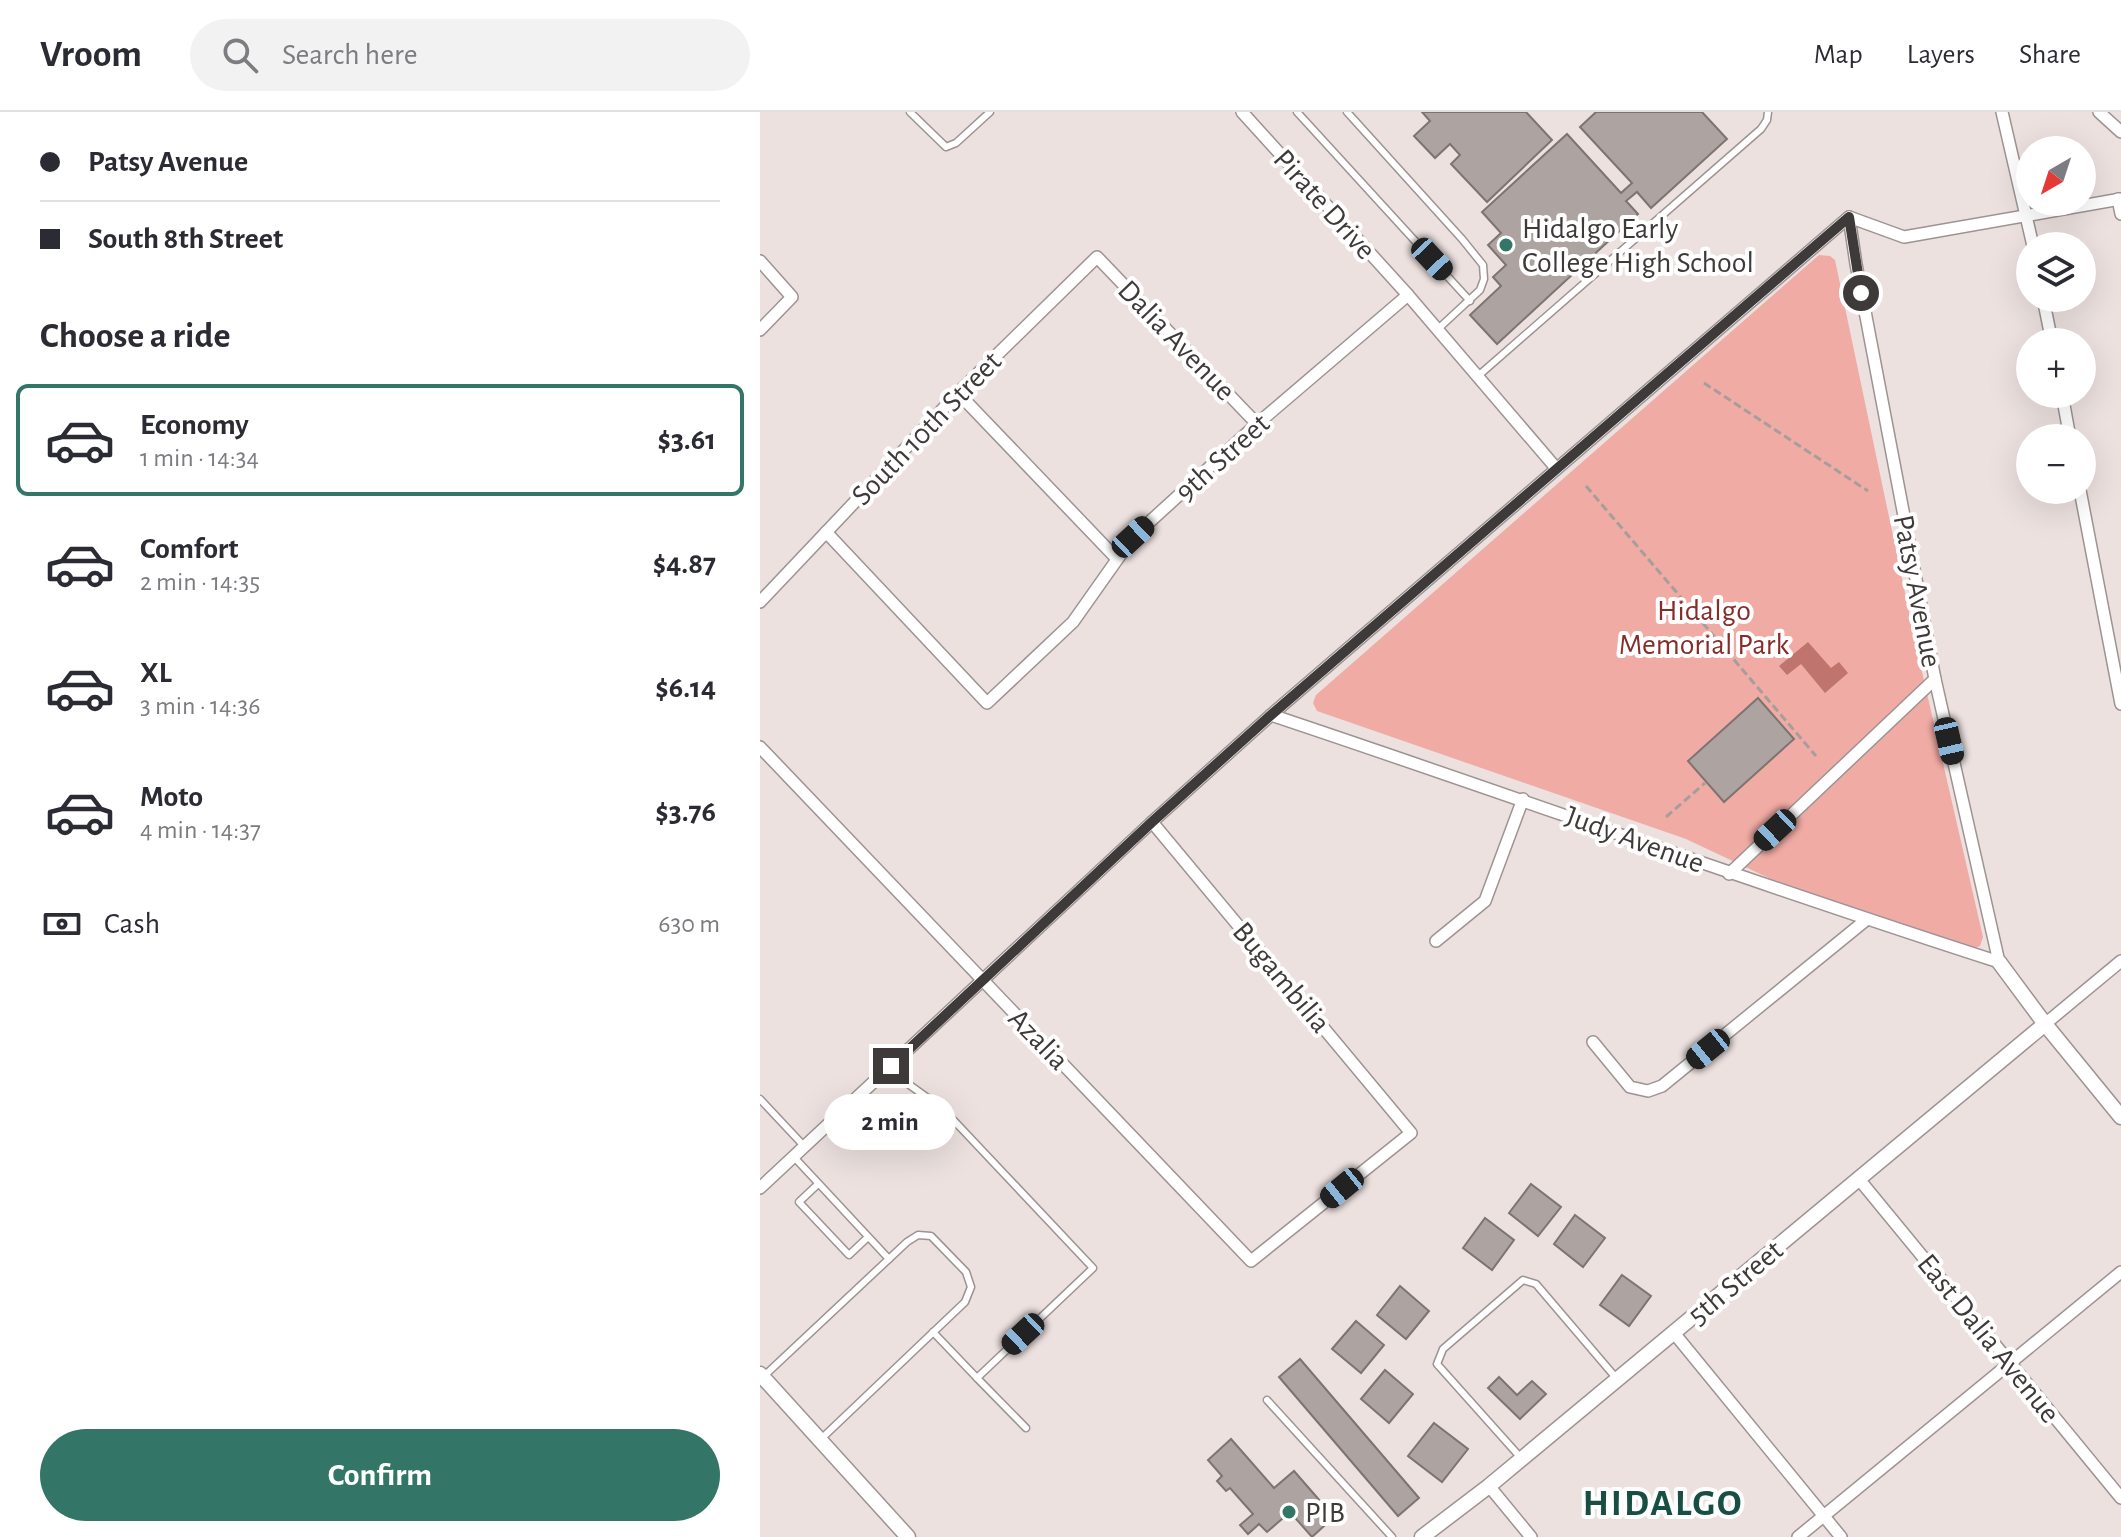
<!DOCTYPE html>
<meta charset="utf-8">
<style>
body{margin:0;font-family:"Alegreya Sans",sans-serif;background:#f2f2f3;color:#2b2b33;height:100vh;display:flex;flex-direction:column;font-size:30px;white-space:nowrap}
*{box-sizing:border-box;margin:0}
p{font-size:26px;color:#7c7c81}
.icon{flex:none;width:44px;height:44px;fill:none;stroke:currentColor;stroke-width:2;stroke-linecap:round;stroke-linejoin:round}
.map{position:relative;flex:1;overflow:hidden}
.drawer{display:flex;flex-direction:column;background:#fff;width:760px}
.drawer>*{flex:none}
.hud{display:grid;align-content:center;height:176px;padding:0 40px;background:#fff}
.needle{width:52px;rotate:219deg}
.controls{position:absolute;left:1256px;top:24px;display:grid;gap:16px}
.controls a{display:grid;place-items:center;width:80px;height:80px;border-radius:50%;background:#fff;box-shadow:0 8px 32px #0002;font-size:40px}
.end{position:absolute;width:36px;height:36px;margin:-18px;border:10px solid #3e3a39;background:#fff;box-shadow:0 0 0 4px #fff}
.from{border-radius:50%}
.bubble{position:absolute;height:56px;border-radius:28px;background:#fff;box-shadow:0 8px 32px #0002;font-size:26px;font-weight:600;line-height:56px;text-align:center}
.car{position:absolute;width:24px;height:48px;margin:-24px -12px;border-radius:10px;box-shadow:0 0 6px 2px #0007;background:linear-gradient(#222 24%,#8ab4d8 0 40%,#222 0 76%,#8ab4d8 0 86%,#222 0)}
.hud b{display:flex;align-items:center;gap:28px;height:76px;font-size:30px}
.hud b+b{border-top:2px solid #e1e1e2}
.hud i{width:20px;height:20px;background:#2b2b33}
ul{padding:0;list-style:none}
li{display:flex;align-items:center;gap:24px;height:112px;margin:0 16px 12px;padding:0 24px;border:4px solid transparent;border-radius:12px}
li div{flex:1}
li b{display:block;font-size:30px}
li em{font-style:normal;font-weight:600}
li.on{border-color:#337566}
li>.icon{width:72px;height:72px;stroke-width:1.5}
h2{padding:0 40px;font-size:36px;line-height:96px}
.pay{display:flex;align-items:center;gap:20px;height:88px;padding:0 40px;font-size:30px}
.pay p{margin-inline-start:auto}
.action{display:flex;gap:16px;margin-top:auto;padding:16px 40px}
.action a{flex:1;height:92px;border-radius:48px;background:#337566;color:#fff;font-size:32px;font-weight:600;line-height:92px;text-align:center}
header{display:flex;align-items:center;gap:48px;box-sizing:border-box;height:112px;padding:0 40px;background:#fff;border-bottom:2px solid #e1e1e2}
header strong{font-size:38px}
nav{display:flex;gap:44px;margin-inline-start:auto;font-size:28px}
.search{width:560px;height:72px;background:#f2f2f3;display:flex;align-items:center;gap:20px;box-sizing:border-box;padding:0 28px;border-radius:44px;color:#7c7c81;font-size:30px}
main{display:flex;flex:1;min-height:0}
.map>svg:first-child{display:block}
.green{fill:#f0aba4}
.water{fill:#bf746d}
.building{fill:#ada3a1;stroke:#7d7472;stroke-width:2}
.lines{fill:none;stroke-linecap:round;stroke-linejoin:round}
.service-casing{stroke:#9d9392;stroke-width:9}
.minor-casing{stroke:#9d9392;stroke-width:14}
.tertiary-casing{stroke:#9d9392;stroke-width:17}
.path{stroke:#a69d9c;stroke-width:3;stroke-dasharray:8 4;stroke-linecap:butt}
.service{stroke:#fff;stroke-width:6}
.minor{stroke:#fff;stroke-width:11}
.tertiary{stroke:#fff;stroke-width:14}
.route{stroke:#3e3a39;stroke-width:10}
.poi-dot{fill:#337566;stroke:#fff;stroke-width:3}
.labels{text-anchor:middle;stroke-width:8;stroke-linejoin:round;paint-order:stroke}
.street-label{font-size:30px;fill:#3e3a39;stroke:#fff}
.poi-label{font-size:30px;fill:#3e3a39;stroke:#fff;text-anchor:start}
.park-label{font-size:30px;fill:#882c29;stroke:#fff}
.district-label{font-size:38px;font-weight:bold;letter-spacing:2px;fill:#194f43;stroke:#fff}
</style>
<header>
<strong>Vroom</strong>
<div class="search"><svg class="icon" aria-label="search" viewBox="0 0 24 24"><circle cx="10" cy="10" r="6"/><path d="M15 15l6 6"/></svg>Search here</div>
<nav><a>Map</a><a>Layers</a><a>Share</a></nav>
</header>
<main>
<section class="drawer">
<div class="hud">
<b><i class="from"></i>Patsy Avenue</b>
<b><i></i>South 8th Street</b>
</div>
<h2>Choose a ride</h2>
<ul>
<li class="on"><svg class="icon" aria-label="car" viewBox="0 0 24 24"><path d="M5 17H2v-5l4-1 3-4h7l3 4 3 1v5h-3M9 17h6M6 11h13"/><circle cx="7" cy="17" r="2"/><circle cx="17" cy="17" r="2"/></svg><div><b>Economy</b><p>1 min · 14:34</p></div><em>$3.61</em></li>
<li><svg class="icon" aria-label="car" viewBox="0 0 24 24"><path d="M5 17H2v-5l4-1 3-4h7l3 4 3 1v5h-3M9 17h6M6 11h13"/><circle cx="7" cy="17" r="2"/><circle cx="17" cy="17" r="2"/></svg><div><b>Comfort</b><p>2 min · 14:35</p></div><em>$4.87</em></li>
<li><svg class="icon" aria-label="car" viewBox="0 0 24 24"><path d="M5 17H2v-5l4-1 3-4h7l3 4 3 1v5h-3M9 17h6M6 11h13"/><circle cx="7" cy="17" r="2"/><circle cx="17" cy="17" r="2"/></svg><div><b>XL</b><p>3 min · 14:36</p></div><em>$6.14</em></li>
<li><svg class="icon" aria-label="car" viewBox="0 0 24 24"><path d="M5 17H2v-5l4-1 3-4h7l3 4 3 1v5h-3M9 17h6M6 11h13"/><circle cx="7" cy="17" r="2"/><circle cx="17" cy="17" r="2"/></svg><div><b>Moto</b><p>4 min · 14:37</p></div><em>$3.76</em></li>
</ul>
<div class="pay"><svg class="icon" aria-label="cash" viewBox="0 0 24 24"><path d="M3 7h18v10H3z"/><circle cx="12" cy="12" r="2"/></svg>Cash<p>630 m</p></div>
<div class="action"><a>Confirm</a></div>
</section>
<div class="map">
<svg width="1361" height="1425" viewBox="0 0 1361 1425">
<rect width="100%" height="100%" fill="#ece1df"/>
<path class="green" d="M1059,143L1070,144L1075,148L1157,538L1223,825L1220,834L1215,836L1015,769L926,727L557,599L553,591L556,583Z"/>
<path class="water" d="M1048,530L1071,556L1079,550L1088,561L1065,581L1041,552L1027,563L1019,554Z"/>
<g class="building">
<path d="M662,0H766L792,28L727,90L691,52L700,43L690,32L675,46L654,24L670,9Z"/>
<path d="M836,0H942L967,27L891,96L877,80L866,89L878,102L737,232L710,203L741,174L733,165L746,153L728,133L741,121L722,100L807,22L861,81L872,71L820,15Z"/>
<path d="M998,586L1034,627L964,690L928,649Z"/>
<path d="M771,1072L801,1095L778,1124L749,1101Z"/>
<path d="M815,1103L845,1126L823,1155L794,1132Z"/>
<path d="M725,1106L754,1128L732,1158L703,1136Z"/>
<path d="M862,1163L891,1184L869,1214L840,1193Z"/>
<path d="M640,1174L669,1199L646,1227L617,1203Z"/>
<path d="M596,1209L624,1233L601,1261L572,1237Z"/>
<path d="M540,1247L659,1386L638,1404L519,1265Z"/>
<path d="M625,1258L653,1282L629,1311L601,1287Z"/>
<path d="M739,1265L757,1283L772,1269L786,1282L760,1307L728,1276Z"/>
<path d="M674,1311L708,1337L682,1370L648,1344Z"/>
<path d="M471,1327L514,1376L534,1359L574,1405L552,1425L530,1400L507,1420L499,1412L488,1422L480,1413L493,1402L470,1376L466,1379L457,1369L462,1364L448,1348Z"/>
</g>
<g class="lines">
<defs>
<g id="service">
<path d="M150,0L186,35L196,31L230,0"/>
<path d="M537,0L710,189"/>
<path d="M587,0L702,127L723,153L724,167L720,178L678,217"/>
<path d="M718,264L1001,17L1007,8L1008,0"/>
<path d="M131,954L144,969L183,997L333,1156L217,1266L266,1316"/>
<path d="M0,987L44,1034"/>
<path d="M33,1044L129,1147"/>
<path d="M58,1072L39,1090L89,1143L108,1125"/>
<path d="M173,1220L217,1266"/>
<path d="M4,1264L147,1130L158,1123L171,1124L206,1160L211,1175L205,1190L60,1328"/>
<path d="M507,1288L632,1425"/>
<path d="M761,1346L677,1252L683,1237L763,1168L776,1172L857,1267"/>
</g>
<g id="minor">
<path d="M482,0L648,183L796,356"/>
<path d="M1242,0L1273,134"/>
<path d="M1339,0L1361,20"/>
<path d="M1358,87L1361,102"/>
<path d="M1089,105L1096,152L1175,567L1239,850"/>
<path d="M0,149L32,185L0,218"/>
<path d="M1283,186L1292,230"/>
<path d="M198,281L357,447"/>
<path d="M1302,282L1310,326"/>
<path d="M1320,378L1361,592"/>
<path d="M66,420L227,591L313,510L373,425L497,312L648,183"/>
<path d="M0,490L198,281L337,145L497,312"/>
<path d="M511,603C754,684 995,772 1239,850"/>
<path d="M0,635L491,1149L651,1021L392,710"/>
<path d="M969,762L1175,567"/>
<path d="M676,829L725,789L763,687"/>
<path d="M1285,912L1361,849"/>
<path d="M833,930L870,975L888,979L902,974L1106,808"/>
<path d="M1098,1066L1361,1386"/>
<path d="M0,1076L392,710L511,603L1089,105L1144,125L1361,87"/>
<path d="M914,1221L1081,1425"/>
<path d="M729,1374L771,1425"/>
<path d="M1038,1425L1361,1160"/>
</g>
<g id="tertiary">
<path d="M1239,850L1285,912L1361,1005"/>
<path d="M0,1262L148,1425"/>
<path d="M662,1425L729,1374L1285,912"/>
</g>
</defs>
<use href="#service" class="service-casing"/>
<use href="#minor" class="minor-casing"/>
<use href="#tertiary" class="tertiary-casing"/>
<g class="path">
<path d="M944,271L1108,379"/>
<path d="M826,374L1056,644"/>
<path d="M906,705L945,671"/>
</g>
<use href="#service" class="service"/>
<use href="#minor" class="minor"/>
<use href="#tertiary" class="tertiary"/>
</g>
<g class="lines">
<path class="route" d="M131,954L392,710L511,603L1089,105L1101,181"/>
</g>
<g class="poi-dot">
<circle cx="746" cy="133" r="8"/>
<circle cx="529" cy="1400" r="8"/>
</g>
<g class="labels">
<g class="street-label">
<text transform="translate(565 92) rotate(48)" y="10">Pirate Drive</text>
<text transform="translate(417 228) rotate(46)" y="10">Dalia Avenue</text>
<text transform="translate(166 316) rotate(-46)" y="10">South 10th Street</text>
<text transform="translate(462 345) rotate(-42)" y="10">9th Street</text>
<text transform="translate(1158 479) rotate(79)" y="10">Patsy Avenue</text>
<text transform="translate(875 727) rotate(20)" y="10">Judy Avenue</text>
<text transform="translate(522 865) rotate(50)" y="10">Bugambilia</text>
<text transform="translate(279 927) rotate(46)" y="10">Azalia</text>
<text transform="translate(975 1170) rotate(-40)" y="10">5th Street</text>
<text transform="translate(1229 1226) rotate(51)" y="10">East Dalia Avenue</text>
</g>
<g class="poi-label">
<text x="762" y="126">Hidalgo Early<tspan x="762" dy="34">College High School</tspan></text>
<text x="545" y="1410">PIB</text>
</g>
<g class="park-label">
<text x="944" y="508">Hidalgo<tspan x="944" dy="34">Memorial Park</tspan></text>
</g>
<g class="district-label">
<text x="903" y="1403">HIDALGO</text>
</g>
</g>
</svg>
<div class="controls">
<a><svg class="needle" viewBox="-14 -14 28 28"><path d="M0-13l5 13h-10z" fill="#e53935"/><path d="M0 13l5-13h-10z" fill="#7c7c81"/></svg></a>
<a><svg class="icon" aria-label="layers" viewBox="0 0 24 24"><path d="M12 4l9 5-9 5-9-5zM3 14l9 5 9-5"/></svg></a>
<a>+</a>
<a>−</a>
</div>
<i class="end from" style="left:1101px;top:181px"></i>
<i class="end" style="left:131px;top:954px"></i>
<div class="bubble" style="left:64px;top:982px;width:132px">2 min</div>
<i class="car" style="left:672px;top:147px;rotate:137deg"></i>
<i class="car" style="left:373px;top:425px;rotate:47deg"></i>
<i class="car" style="left:1189px;top:629px;rotate:167deg"></i>
<i class="car" style="left:1015px;top:718px;rotate:227deg"></i>
<i class="car" style="left:948px;top:937px;rotate:231deg"></i>
<i class="car" style="left:582px;top:1076px;rotate:231deg"></i>
<i class="car" style="left:263px;top:1222px;rotate:227deg"></i>
</div>
</main>
